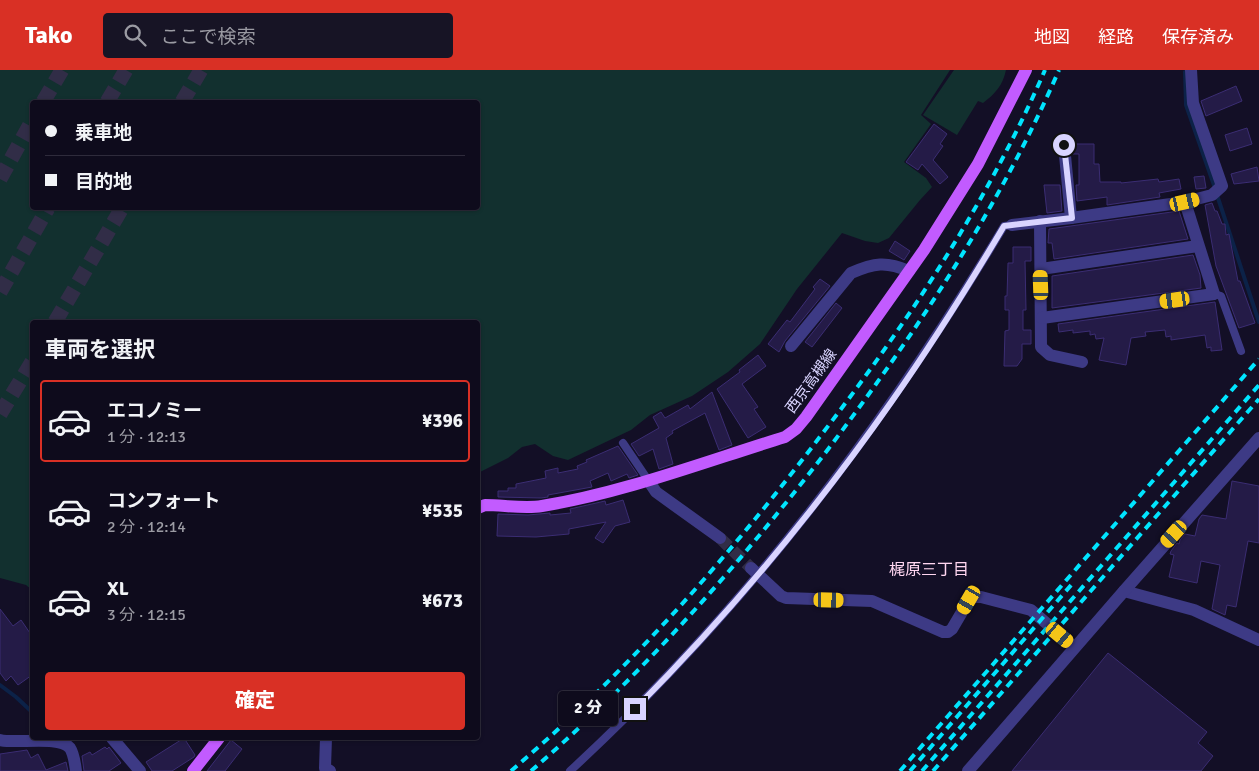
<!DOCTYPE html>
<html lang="ja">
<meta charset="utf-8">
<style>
body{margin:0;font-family:Signika,"Noto Sans JP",sans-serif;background:#171425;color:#f1f3f6;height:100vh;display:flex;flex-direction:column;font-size:19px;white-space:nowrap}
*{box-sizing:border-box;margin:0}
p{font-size:16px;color:#9b9ba3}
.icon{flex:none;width:28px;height:28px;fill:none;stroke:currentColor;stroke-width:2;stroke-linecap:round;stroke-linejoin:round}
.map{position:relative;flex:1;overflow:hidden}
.details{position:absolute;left:30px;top:250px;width:450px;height:420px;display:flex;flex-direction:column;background:#0e0b1c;border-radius:5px;box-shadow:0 1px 4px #0004,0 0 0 1px #2e2b3b}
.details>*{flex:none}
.top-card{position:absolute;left:30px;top:30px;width:450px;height:110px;border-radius:5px;box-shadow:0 1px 4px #0004,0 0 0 1px #2e2b3b;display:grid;align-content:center;height:110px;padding:0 15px;background:#0e0b1c}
.end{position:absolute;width:22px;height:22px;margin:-11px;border:6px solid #d9d4ff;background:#111;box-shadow:0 0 0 2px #111}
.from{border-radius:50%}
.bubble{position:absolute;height:35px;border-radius:5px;background:#0e0b1c;box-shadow:0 1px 4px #0004,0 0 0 1px #2e2b3b;font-size:16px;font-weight:800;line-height:35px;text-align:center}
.car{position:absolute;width:15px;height:30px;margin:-15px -8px;border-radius:6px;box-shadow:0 0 4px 1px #0007;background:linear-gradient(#f5c518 24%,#345 0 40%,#f5c518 0 76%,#345 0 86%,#f5c518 0)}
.top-card b{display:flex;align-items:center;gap:18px;height:48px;font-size:19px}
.top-card b+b{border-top:1px solid #2e2b3b}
.top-card i{width:12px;height:12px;background:#f1f3f6}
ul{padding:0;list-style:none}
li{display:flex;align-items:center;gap:15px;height:82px;margin:0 10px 8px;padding:0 5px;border:2px solid transparent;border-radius:5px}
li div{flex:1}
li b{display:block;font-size:19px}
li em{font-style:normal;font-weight:800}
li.active{border-color:#d93025}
li>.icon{width:45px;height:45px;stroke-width:1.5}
h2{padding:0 15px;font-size:22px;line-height:60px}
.primary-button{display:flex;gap:10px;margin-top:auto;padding:10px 15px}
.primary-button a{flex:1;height:58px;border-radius:5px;background:#d93025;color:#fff;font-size:20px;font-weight:800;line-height:58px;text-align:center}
header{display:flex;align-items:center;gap:30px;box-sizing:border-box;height:70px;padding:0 25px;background:#d93025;color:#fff}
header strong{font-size:24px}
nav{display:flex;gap:28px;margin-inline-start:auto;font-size:18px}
.search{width:350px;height:45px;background:#171425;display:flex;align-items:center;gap:12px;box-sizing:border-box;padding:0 18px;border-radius:5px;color:#9b9ba3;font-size:19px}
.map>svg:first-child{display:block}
.green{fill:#12302f;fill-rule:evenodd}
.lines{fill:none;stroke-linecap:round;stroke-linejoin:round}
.stream{stroke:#0c2248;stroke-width:4}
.building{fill:#241b47;stroke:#3b2d73}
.street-tunnel{stroke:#312d47;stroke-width:12;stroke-dasharray:12 6;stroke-linecap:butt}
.highway-tunnel{stroke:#312d47;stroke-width:15;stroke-dasharray:15 8;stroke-linecap:butt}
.lane{stroke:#3d3a85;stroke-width:8}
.street{stroke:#3d3a85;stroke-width:12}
.primary{stroke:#c25bff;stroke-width:12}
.rail{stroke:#00e5ff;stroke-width:4;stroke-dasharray:8 6;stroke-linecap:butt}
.route{stroke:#d9d4ff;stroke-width:6}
.labels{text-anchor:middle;stroke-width:4;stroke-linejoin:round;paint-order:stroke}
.street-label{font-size:15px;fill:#d9d4ff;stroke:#130f26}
.neighbourhood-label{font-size:16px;fill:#ffd6f0;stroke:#130f26}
</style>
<header>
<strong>Tako</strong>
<div class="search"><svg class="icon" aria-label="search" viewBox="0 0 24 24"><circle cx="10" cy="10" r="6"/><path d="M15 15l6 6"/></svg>ここで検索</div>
<nav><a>地図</a><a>経路</a><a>保存済み</a></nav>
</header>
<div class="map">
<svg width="1259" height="701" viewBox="0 0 1259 701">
<rect width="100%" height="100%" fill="#130f26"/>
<g class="green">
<path d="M0,0H950L921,45L931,54L904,92L926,108L932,117L920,130L889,168L878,173L865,171L842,163L797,219L760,274L728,302L692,326L650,345L631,360L568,390L553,386L535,374L522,377L508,388L478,403V252H32V520L26,515L0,508ZM32,32H478V138H32Z"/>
<path d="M954,0H1006C1003,15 995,24 983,33L978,31L957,65L923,45Z"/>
</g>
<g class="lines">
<g class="stream">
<path d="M1185,2L1186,35L1215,118"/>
<path d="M1217,125L1259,252"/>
<path d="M0,615L16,627L32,642"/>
</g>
</g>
<g class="building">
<path d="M1236,16L1242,31L1206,46L1201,31Z"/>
<path d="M934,54L947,64L940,74L943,76L933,90L948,107L940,114L922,94L918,100L906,92Z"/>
<path d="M1247,58L1252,74L1230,81L1225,65Z"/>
<path d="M1072,74H1094V94H1099L1100,112H1121V113L1158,109L1159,112L1179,109L1181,119L1159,123L1160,127L1107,135V127L1077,131L1076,115H1079V84H1073Z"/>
<path d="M1257,97L1259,111L1234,114L1231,104Z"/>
<path d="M1204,106L1206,118L1196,119L1194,107Z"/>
<path d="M1044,115H1060L1062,141L1047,143Z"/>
<path d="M1212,133L1215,141H1217L1222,154H1225L1226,165L1229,164L1238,211H1240L1255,253L1239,258L1216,196L1205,135Z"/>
<path d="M1179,141L1188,169L1054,189L1052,173H1048L1049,159Z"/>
<path d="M895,171L910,181L904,190L889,181Z"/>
<path d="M1013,177H1031V191H1025L1026,240H1023V260H1031V274H1022V289L1017,296H1004L1005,261L1009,260V240H1005V226H1007L1008,193H1013Z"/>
<path d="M1193,185L1200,205L1201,218L1052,238V206Z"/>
<path d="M820,209L830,216L785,271L779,282L768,274L787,250L790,252L815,219L813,217Z"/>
<path d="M1215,232L1222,280L1211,281V277L1207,278L1205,265L1171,270V266L1166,267L1165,260L1145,262L1146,266L1131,268L1126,295L1099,290L1104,268L1096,269L1095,264L1090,265V261L1073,263V260L1059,262L1058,254Z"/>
<path d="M836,233L842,238L812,277L805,272Z"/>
<path d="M758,285L766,296L742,314L758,337L754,339L766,357L748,368L717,319L740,302L739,300Z"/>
<path d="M712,322L732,375L719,380L705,343L672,361L673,363L666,368L673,394L659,399L653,379L639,386L631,374L659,358L653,347L661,342L665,348L688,335L690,339Z"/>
<path d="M618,376L638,405L629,408L627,404L611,411L608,403L590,411L592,417L548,425V427L541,428L498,427V421H508V418H516V414L546,408L545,401L558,398V403L578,399L577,396L587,392L586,390Z"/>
<path d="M1232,411L1259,416V473L1248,471L1236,537L1227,535L1225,545L1212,539L1220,495L1201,491L1197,513L1169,507L1174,485L1170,484L1171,481L1177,473L1179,474L1180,470L1185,464L1195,466L1199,449L1202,445L1226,449Z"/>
<path d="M623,430L630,452L615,456L603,473L595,468L606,452L569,459V464L536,467L497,466L498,444L528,445L550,443V445L571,443L570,439L605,431L606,435Z"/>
<path d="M0,539L13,556L21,550L32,566V605L18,615L11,606L6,611L0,603Z"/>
<path d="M1108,583L1207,662L1198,673L1213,686L1201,701H1012Z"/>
<path d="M184,668L195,685L194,687L172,701H152L146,692Z"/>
<path d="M231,670L242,679L225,701H207Z"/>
<path d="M105,677L107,679L109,677L121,693L109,701H84L82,686L90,682L92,685Z"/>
<path d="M27,680L31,688L38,684L46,700L66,692L68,701H0V684Z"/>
</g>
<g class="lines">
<path class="street-tunnel" d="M720,468L751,498"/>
<g class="highway-tunnel">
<path d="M43,32L62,0"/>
<path d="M107,32L126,0"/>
<path d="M182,32L201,0"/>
<path d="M0,109L32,51"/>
<path d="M0,222L48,138"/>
<path d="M55,252L122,138"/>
<path d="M0,344L32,292"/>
</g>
<g class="lane">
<path d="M1214,224L1221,226L1241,281"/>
<path d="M623,373L648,410"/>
<path d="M570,701C744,541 883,358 1004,156L1012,155"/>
</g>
<g class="street">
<path d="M1064,75L1071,148"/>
<path d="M1185,132L1212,125L1222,116L1193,33L1191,0"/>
<path d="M1040,151L1041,277L1050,285L1082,292"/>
<path d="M1012,155L1071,148L1185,132L1214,224L1042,248"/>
<path d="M1041,199L1198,176"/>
<path d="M791,276L851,203C874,193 886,191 909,201"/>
<path d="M648,410L656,422L720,468"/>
<path d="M751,498L781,526L786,528L872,531L943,562H948L952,559L969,530L974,527H981L1031,540L1074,577"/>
<path d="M1124,521L1194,540L1259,570"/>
<path d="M112,668L140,701"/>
<path d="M326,668L325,698L330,701"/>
<path d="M0,670C16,674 60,665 70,678C74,684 75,694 76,701"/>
<path d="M968,701L1124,521L1259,368"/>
</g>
<g class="primary">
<path d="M478,438L485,435C503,435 524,439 542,436C623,423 707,391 785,367L796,359L806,347L924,180L978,94L1026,0"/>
<path d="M193,701L219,668"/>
</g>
<g class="rail">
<path d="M511,701C628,601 729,487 822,364C909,251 988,131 1045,0"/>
<path d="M531,701C642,605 740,494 829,378C918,260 1000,136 1059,0"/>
<path d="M900,701L1259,289"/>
<path d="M910,701L1072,514"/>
<path d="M922,701L1259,315"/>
<path d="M933,701L1259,329"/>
</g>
</g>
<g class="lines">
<path class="route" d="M635,639C729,544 815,441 892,331C932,274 969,215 1004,156L1072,148L1064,75"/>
</g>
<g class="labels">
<g class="street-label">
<text transform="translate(811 311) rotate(-54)" y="5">西京高槻線</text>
</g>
<g class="neighbourhood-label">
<text x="929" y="505">梶原三丁目</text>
</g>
</g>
</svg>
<i class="end from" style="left:1064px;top:75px"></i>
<i class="end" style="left:635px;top:639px"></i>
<div class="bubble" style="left:558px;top:621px;width:60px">2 分</div>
<i class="car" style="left:1185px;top:132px;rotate:77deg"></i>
<i class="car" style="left:1041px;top:215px;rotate:358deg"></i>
<i class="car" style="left:1175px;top:230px;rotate:262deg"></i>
<i class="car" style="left:1174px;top:464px;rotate:222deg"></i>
<i class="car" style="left:829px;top:530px;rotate:91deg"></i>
<i class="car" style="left:969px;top:530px;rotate:210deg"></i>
<i class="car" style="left:1060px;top:565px;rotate:130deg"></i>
<div class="top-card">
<b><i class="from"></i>乗車地</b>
<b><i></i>目的地</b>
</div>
<section class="details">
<h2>車両を選択</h2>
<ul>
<li class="active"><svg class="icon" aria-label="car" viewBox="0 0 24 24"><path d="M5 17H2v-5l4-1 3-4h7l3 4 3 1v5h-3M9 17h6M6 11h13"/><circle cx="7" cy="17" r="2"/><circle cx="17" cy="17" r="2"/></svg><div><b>エコノミー</b><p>1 分 · 12:13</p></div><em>¥396</em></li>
<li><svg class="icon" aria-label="car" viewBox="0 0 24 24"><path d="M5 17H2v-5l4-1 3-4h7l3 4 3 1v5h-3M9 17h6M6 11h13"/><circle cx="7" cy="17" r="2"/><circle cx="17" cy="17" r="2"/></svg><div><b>コンフォート</b><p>2 分 · 12:14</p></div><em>¥535</em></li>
<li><svg class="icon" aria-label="car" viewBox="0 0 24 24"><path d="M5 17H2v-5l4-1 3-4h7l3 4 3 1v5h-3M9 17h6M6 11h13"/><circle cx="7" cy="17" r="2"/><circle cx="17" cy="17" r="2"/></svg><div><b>XL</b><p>3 分 · 12:15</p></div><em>¥673</em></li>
</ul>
<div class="primary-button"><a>確定</a></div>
</section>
</div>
